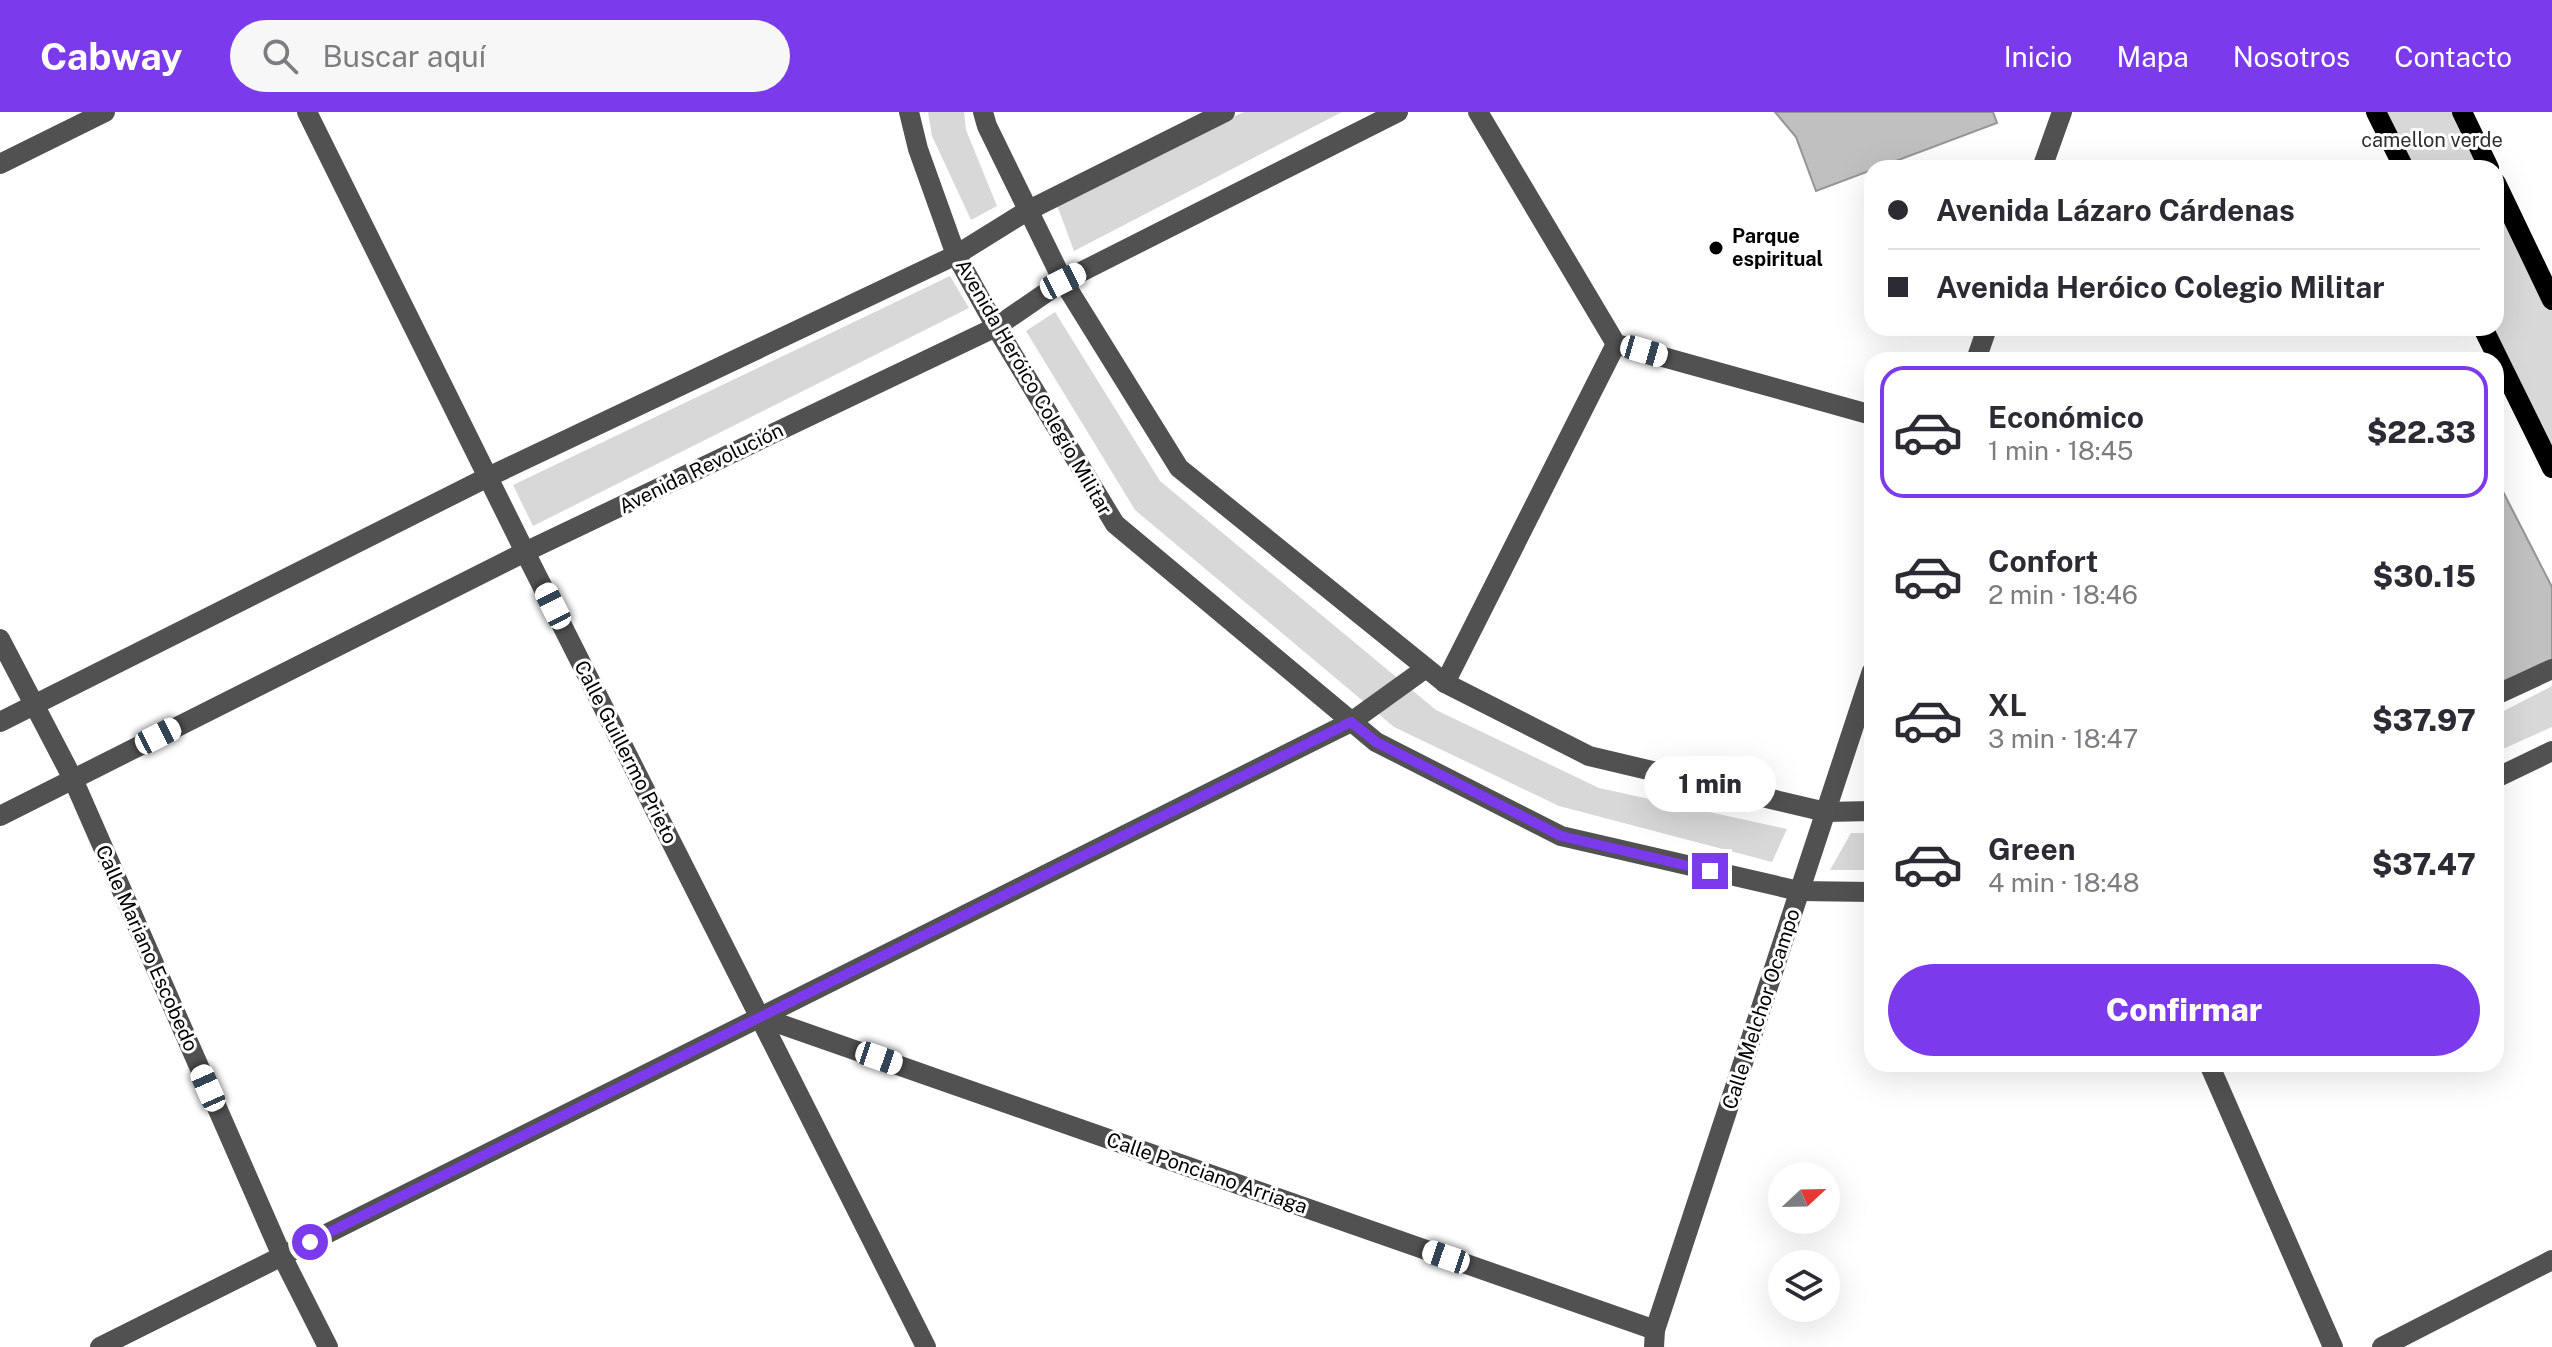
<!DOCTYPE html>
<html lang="es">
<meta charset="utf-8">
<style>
body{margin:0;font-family:"Public Sans",sans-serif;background:#f7f7f7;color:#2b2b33;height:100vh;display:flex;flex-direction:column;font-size:30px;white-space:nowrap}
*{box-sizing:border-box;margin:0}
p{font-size:26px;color:#7c7c81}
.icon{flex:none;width:44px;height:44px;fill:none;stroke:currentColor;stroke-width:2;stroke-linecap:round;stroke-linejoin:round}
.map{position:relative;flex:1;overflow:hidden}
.side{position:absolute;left:1864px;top:240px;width:640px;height:720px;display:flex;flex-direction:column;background:#fff;border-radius:24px;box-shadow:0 8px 32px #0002}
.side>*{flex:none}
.banner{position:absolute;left:1864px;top:48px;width:640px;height:176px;border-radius:24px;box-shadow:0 8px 32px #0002;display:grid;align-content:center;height:176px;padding:0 24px;background:#fff}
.needle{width:52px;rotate:68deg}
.buttons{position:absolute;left:1768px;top:1050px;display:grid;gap:16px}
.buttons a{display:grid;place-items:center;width:72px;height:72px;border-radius:50%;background:#fff;box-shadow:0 8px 32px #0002;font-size:40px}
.end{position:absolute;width:36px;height:36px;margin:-18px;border:10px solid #7c3aed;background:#fff;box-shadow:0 0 0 4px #fff}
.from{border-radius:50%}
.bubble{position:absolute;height:56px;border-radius:28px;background:#fff;box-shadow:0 8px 32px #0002;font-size:26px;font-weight:800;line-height:56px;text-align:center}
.car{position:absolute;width:24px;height:48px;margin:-24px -12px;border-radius:10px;box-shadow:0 0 6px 2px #0007;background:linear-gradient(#fff 24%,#345 0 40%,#fff 0 76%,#345 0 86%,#fff 0)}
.banner b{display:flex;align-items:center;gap:28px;height:76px;font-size:30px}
.banner b+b{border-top:2px solid #e1e1e2}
.banner i{width:20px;height:20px;background:#2b2b33}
ul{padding:14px 0 0;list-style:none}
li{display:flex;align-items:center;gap:24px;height:132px;margin:0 16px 12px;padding:0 8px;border:4px solid transparent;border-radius:24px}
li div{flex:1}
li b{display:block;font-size:30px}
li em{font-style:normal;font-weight:800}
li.on{border-color:#7c3aed}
li>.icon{width:72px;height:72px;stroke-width:1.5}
.primary-button{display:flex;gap:16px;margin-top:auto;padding:16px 24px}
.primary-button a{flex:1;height:92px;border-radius:48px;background:#7c3aed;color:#fff;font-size:32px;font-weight:800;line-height:92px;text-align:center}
header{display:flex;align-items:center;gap:48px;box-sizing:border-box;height:112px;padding:0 40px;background:#7c3aed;color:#fff}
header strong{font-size:38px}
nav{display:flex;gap:44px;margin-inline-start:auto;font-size:28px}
.search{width:560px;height:72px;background:#f7f7f7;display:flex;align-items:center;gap:20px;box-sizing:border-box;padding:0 28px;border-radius:44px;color:#7c7c81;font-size:30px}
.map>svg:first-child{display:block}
.green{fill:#d8d8d8}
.building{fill:#c0c0c0;stroke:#959595;stroke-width:2}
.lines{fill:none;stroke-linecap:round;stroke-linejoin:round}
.minor{stroke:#515151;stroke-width:20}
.major{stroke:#000;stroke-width:20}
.route{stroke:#7c3aed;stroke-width:10}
.poi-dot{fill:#000;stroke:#fff;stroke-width:3}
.labels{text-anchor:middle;stroke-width:6;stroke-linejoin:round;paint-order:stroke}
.park-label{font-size:20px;fill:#2f2f2f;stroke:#fff}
.poi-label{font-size:20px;font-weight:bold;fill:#000;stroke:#fff;text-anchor:start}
.street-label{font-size:20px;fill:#000;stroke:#fff}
</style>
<header>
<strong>Cabway</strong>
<div class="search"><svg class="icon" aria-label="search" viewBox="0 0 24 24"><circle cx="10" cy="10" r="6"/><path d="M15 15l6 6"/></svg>Buscar aquí</div>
<nav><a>Inicio</a><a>Mapa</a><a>Nosotros</a><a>Contacto</a></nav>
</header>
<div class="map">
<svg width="2552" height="1235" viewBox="0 0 2552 1235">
<rect width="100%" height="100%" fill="#fff"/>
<g class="green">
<path d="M928,0H964L966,18L997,94L971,108L932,24Z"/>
<path d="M1244,0H1342L1074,139L1054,85Z"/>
<path d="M2377,0H2459L2486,56H2405Z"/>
<path d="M2496,77L2552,194V353L2484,216H2496Z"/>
<path d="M950,164L969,196L533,414L513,373Z"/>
<path d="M1055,200L1160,369L1436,598L1599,676L1787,717L1772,750L1559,694L1394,615L1135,398L1026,219Z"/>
<path d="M2552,574V615L2496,640V603Z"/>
<path d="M1851,721H1872V758H1830Z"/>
</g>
<g class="building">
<path d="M1775,0H1993L1997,11L1816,79L1796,25Z"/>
<path d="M2496,366L2552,475V550L2496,572Z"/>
</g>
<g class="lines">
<g class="minor">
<path d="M307,0L525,440L926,1235"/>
<path d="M909,0L918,37L956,143L996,215L1115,412L1376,630L1561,724L1799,779L1872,780"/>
<path d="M983,0L987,14L1063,169L1179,356L1445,571L1589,644L1826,700L1872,699"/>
<path d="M1478,0L1616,232L1872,303"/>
<path d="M0,52L105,0"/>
<path d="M2042,56L2062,0"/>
<path d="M1976,248L1987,216"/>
<path d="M0,527L73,667L282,1144L328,1235"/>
<path d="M1445,571L1616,232"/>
<path d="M2496,583L2552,557"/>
<path d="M0,610L488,365L956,143L1027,99L1225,0"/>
<path d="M2496,666L2552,639"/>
<path d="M0,704L525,440L996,215L1063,169L1398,0"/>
<path d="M760,905L1655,1218"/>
<path d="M2209,952L2333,1235"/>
<path d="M100,1235L1351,610L1426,556"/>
<path d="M1654,1235L1655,1218L1872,559"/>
<path d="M2382,1235L2552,1148"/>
</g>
<g class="major">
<path d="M2376,0L2404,56"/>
<path d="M2462,0L2489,56"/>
<path d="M2496,71L2552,188"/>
<path d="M2483,216L2552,356"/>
</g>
</g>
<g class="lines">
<path class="route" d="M310,1130L1351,610L1376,630L1561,724L1710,759"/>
</g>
<circle class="poi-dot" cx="1716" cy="136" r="8"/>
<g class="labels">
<g class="park-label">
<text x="2432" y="35">camellon verde</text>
</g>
<g class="poi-label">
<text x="1732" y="131">Parque<tspan x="1732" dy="23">espiritual</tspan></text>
</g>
<g class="street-label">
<text transform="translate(1034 275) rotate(60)" y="7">Avenida Heróico Colegio Militar</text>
<text transform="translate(701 356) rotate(-26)" y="7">Avenida Revolución</text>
<text transform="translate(626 640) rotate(63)" y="7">Calle Guillermo Prieto</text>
<text transform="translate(147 836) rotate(66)" y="7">Calle Mariano Escobedo</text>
<text transform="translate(1761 897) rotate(-72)" y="7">Calle Melchor Ocampo</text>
<text transform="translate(1207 1061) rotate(19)" y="7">Calle Ponciano Arriaga</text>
</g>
</g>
</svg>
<div class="buttons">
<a><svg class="needle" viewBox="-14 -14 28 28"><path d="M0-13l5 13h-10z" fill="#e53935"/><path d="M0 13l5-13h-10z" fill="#7c7c81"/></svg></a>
<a><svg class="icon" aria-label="layers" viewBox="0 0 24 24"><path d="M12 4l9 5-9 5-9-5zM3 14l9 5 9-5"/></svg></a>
</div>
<i class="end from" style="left:310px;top:1130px"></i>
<i class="end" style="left:1710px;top:759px"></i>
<div class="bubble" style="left:1644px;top:644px;width:132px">1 min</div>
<i class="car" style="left:1063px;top:169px;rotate:63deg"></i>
<i class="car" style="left:1644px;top:239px;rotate:106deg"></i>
<i class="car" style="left:553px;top:494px;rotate:333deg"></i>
<i class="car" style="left:158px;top:624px;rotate:63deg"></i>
<i class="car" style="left:879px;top:946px;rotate:109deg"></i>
<i class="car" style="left:208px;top:976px;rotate:336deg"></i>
<i class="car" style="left:1446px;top:1145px;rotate:289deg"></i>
<div class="banner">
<b><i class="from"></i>Avenida Lázaro Cárdenas</b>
<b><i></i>Avenida Heróico Colegio Militar</b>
</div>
<section class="side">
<ul>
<li class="on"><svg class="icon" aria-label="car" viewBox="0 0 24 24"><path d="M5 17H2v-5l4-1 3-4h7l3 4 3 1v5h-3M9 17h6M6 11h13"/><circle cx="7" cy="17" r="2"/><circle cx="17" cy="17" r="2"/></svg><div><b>Económico</b><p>1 min · 18:45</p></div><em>$22.33</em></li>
<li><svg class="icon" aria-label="car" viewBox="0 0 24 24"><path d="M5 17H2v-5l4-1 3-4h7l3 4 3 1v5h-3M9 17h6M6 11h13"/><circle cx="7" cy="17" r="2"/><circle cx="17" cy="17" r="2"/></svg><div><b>Confort</b><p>2 min · 18:46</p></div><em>$30.15</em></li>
<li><svg class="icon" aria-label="car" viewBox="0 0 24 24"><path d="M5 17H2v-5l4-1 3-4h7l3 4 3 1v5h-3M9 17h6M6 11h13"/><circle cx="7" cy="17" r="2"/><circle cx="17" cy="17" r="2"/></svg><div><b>XL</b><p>3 min · 18:47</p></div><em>$37.97</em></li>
<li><svg class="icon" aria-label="car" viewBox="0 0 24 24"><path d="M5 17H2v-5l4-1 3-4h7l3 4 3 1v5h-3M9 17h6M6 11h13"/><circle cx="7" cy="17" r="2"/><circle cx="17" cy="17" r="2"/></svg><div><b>Green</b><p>4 min · 18:48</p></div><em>$37.47</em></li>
</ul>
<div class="primary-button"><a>Confirmar</a></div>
</section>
</div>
